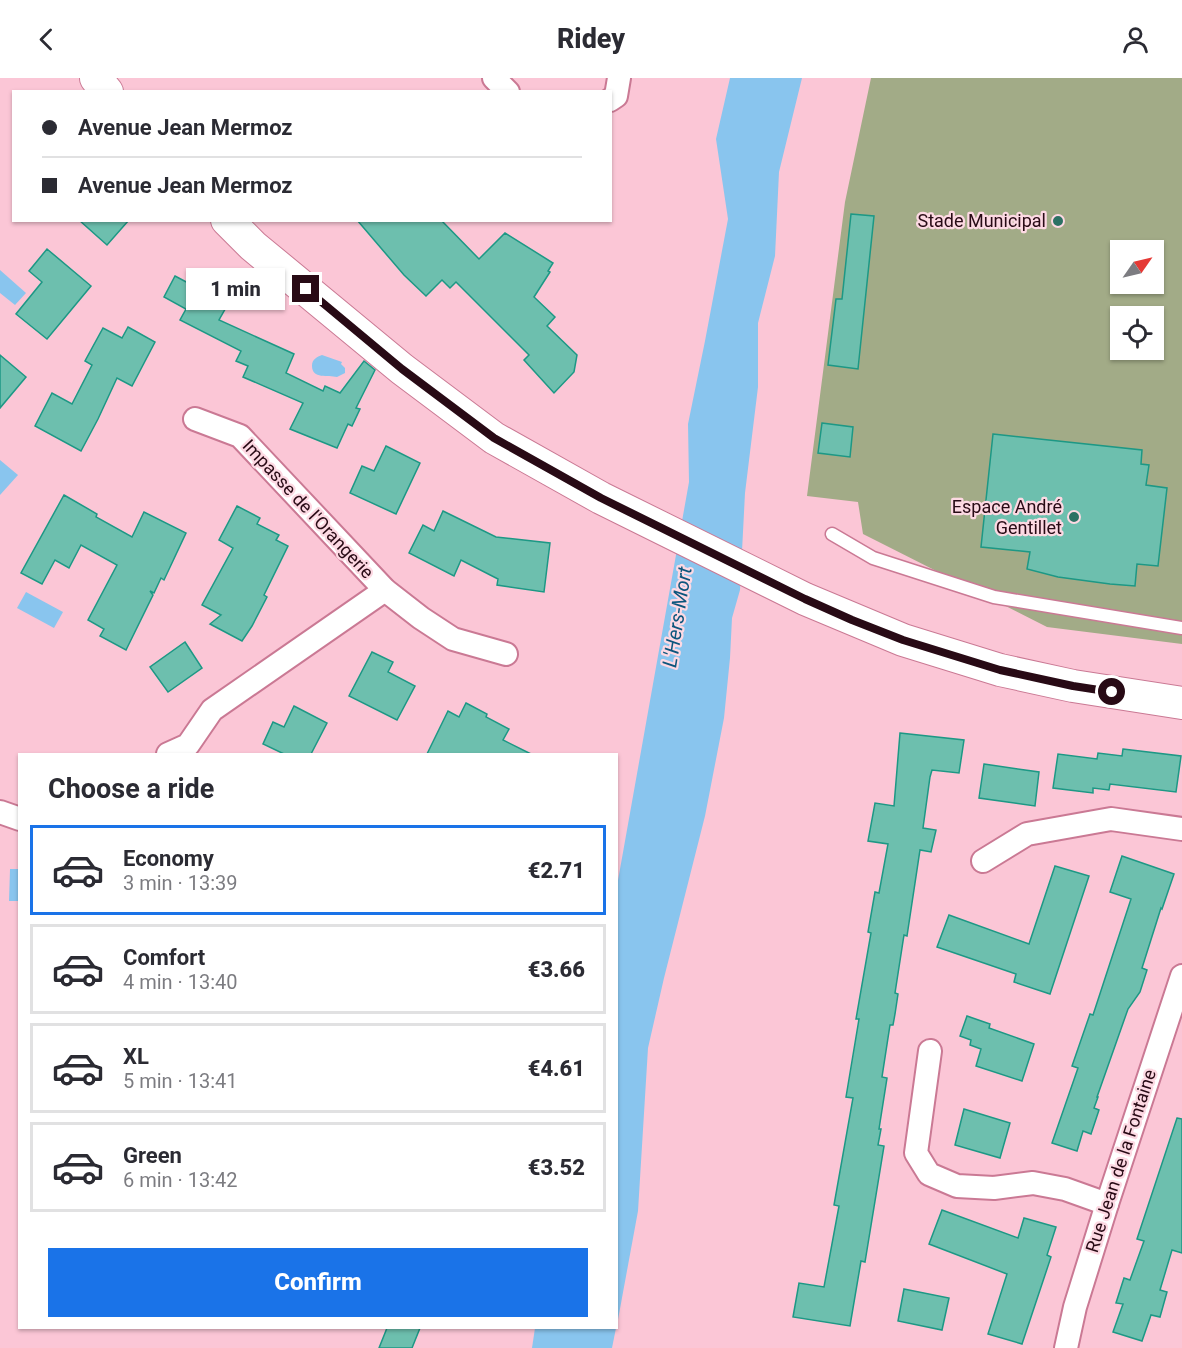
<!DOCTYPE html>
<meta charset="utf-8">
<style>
body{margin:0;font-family:Roboto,sans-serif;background:#f7f7f7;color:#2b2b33;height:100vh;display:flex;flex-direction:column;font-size:22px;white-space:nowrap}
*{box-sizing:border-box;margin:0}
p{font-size:20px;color:#7c7c81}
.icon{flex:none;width:33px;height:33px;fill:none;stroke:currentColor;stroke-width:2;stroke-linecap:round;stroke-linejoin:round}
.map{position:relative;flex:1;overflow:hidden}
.sheet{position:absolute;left:18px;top:675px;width:600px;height:576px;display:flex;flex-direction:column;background:#fff;border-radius:0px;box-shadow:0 2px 4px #0004}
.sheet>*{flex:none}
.banner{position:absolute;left:12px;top:12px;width:600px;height:132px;border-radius:0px;box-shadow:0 2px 4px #0004;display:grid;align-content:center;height:132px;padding:0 30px;background:#fff}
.needle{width:39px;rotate:56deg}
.tools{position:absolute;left:1110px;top:162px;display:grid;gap:12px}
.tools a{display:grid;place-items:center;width:54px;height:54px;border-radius:0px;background:#fff;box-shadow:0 2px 4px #0004;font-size:30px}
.end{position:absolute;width:27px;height:27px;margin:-14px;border:8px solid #280a15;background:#fff;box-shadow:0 0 0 3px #fff}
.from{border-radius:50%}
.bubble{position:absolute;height:42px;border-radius:0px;background:#fff;box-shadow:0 2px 4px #0004;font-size:20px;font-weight:800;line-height:42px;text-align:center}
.banner b{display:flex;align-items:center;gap:21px;height:57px;font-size:22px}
.banner b+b{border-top:2px solid #e1e1e2}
.banner i{width:15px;height:15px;background:#2b2b33}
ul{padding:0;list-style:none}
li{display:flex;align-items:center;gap:18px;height:90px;margin:0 12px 9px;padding:0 18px;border:3px solid #e1e1e2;border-radius:0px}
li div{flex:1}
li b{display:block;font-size:22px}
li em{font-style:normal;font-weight:800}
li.active{border-color:#1a73e8}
li>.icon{width:54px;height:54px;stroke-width:1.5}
h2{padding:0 30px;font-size:27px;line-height:72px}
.cta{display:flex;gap:12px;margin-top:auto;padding:12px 30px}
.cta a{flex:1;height:69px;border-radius:0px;background:#1a73e8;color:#fff;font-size:24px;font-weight:800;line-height:69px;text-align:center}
header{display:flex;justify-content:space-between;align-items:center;height:78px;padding:0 30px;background:#fff;font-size:27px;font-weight:800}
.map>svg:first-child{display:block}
.green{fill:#a2ab87;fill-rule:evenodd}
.water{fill:#89c5ee}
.building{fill:#6dbfae;stroke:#1d9885;stroke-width:1.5}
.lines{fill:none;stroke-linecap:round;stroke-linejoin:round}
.lane-casing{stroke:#ca7994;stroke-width:15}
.street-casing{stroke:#ca7994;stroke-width:26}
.secondary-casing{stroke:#ca7994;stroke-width:34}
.lane{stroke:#fff;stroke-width:12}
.street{stroke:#fff;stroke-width:22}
.secondary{stroke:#fff;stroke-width:32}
.route{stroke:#280a15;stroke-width:8}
.poi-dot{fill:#2c7164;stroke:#fdd9e3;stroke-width:2}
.labels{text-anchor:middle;stroke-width:4.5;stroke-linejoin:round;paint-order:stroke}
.poi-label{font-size:18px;fill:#280a15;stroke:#fdd9e3;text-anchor:end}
.street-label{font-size:18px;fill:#280a15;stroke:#fdd9e3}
.water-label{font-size:20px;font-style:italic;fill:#0c567d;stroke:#fdd9e3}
</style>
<header><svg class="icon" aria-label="back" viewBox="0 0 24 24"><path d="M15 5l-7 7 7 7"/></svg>Ridey<svg class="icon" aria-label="person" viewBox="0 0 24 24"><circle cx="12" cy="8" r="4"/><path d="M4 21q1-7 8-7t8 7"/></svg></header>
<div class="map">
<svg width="1182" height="1270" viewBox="0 0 1182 1270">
<rect width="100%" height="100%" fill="#fbc6d6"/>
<path class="green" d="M871,0H1182V566L1047,549L863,456L858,424L807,418L845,124ZM1120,172H1154V206H1120ZM1120,238H1154V272H1120Z"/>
<g class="water">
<path d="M730,0H802L779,94L775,178L758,245V309L745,415L740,512L732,540L730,580L724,640L705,738L664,900L648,970L638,1133L617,1247V808L689,404L688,346L705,263L728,141L716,61Z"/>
<path d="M0,192L26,215L15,227L0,215Z"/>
<path d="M322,277L342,284L341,286L345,290V295L337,299C328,297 312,301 312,288C312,281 317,279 322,277Z"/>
<path d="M0,382L18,397L0,417Z"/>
<path d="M26,514L63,534L54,550L17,530Z"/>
<path d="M10,791H19V823H9Z"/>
<path d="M535,1250H616L612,1270H532Z"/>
</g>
<g class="building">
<path d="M851,136L874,138L858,291L828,287L836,221H842Z"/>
<path d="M79,142H129L107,167Z"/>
<path d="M357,142H441L479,181L505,155L553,185L548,193L550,194L534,219L555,239L547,248L577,277L574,294L554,315L524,282L529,277L456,204L450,210L442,202L426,218L404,197Z"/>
<path d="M47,171L91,208L47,261L16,236L42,204L29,193Z"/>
<path d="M175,198L228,226L219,242L294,276L286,295L323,313L325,308L340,315L364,283L375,292L356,330L360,331L352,348L348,346L337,370L290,351L303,325L243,299L248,288L236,283L241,273L180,242L186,231L164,219Z"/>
<path d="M128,249L155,264L132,308L117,300L98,341L81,373L35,348L52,315L72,326L92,287L85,283L103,250L122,260Z"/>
<path d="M0,277L26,299L0,330Z"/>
<path d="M822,345L853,349L850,379L818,375Z"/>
<path d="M993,356L1142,372L1141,386L1149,387L1146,407L1167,410L1158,488L1137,486L1135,508L1110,506L1058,499L1027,491L1030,474L981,469Z"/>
<path d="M386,368L420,385L396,436L350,415L362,388L374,393Z"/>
<path d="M64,417L97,436L96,439L132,459L144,434L186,455L164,502L161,500L154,515L150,513L153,517L126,572L100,558L104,551L88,542L117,487L81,467L69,490L55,482L42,506L21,495Z"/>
<path d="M237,428L260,440L257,446L279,457L276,462L288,468L264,517L267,519L252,548L242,563L210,546L221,537L202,527L233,470L219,462Z"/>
<path d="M443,433L496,459L550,465L544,514L497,507L498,501L461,482L454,498L409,475L423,447L434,453Z"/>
<path d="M185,564L202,590L168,614L150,589Z"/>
<path d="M372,574L393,584L388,594L415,608L397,642L349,618Z"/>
<path d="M466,625L487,636L486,639L509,651L503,662L531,676H427L448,633L459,639Z"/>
<path d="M294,628L327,645L311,676H284L263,666L273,644L284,649Z"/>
<path d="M900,655L964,662L959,695L932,692L930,699L923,750L936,752L931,774L920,772L907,858L904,857L895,915L898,916L895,936L893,947H890L882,999L887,1000L879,1051H881L878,1067L884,1068L865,1184L861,1183L850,1248L793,1239L799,1205L824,1209L839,1128L834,1127L853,1020L846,1019L859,941H856L871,855L868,854L875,814L879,815L888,766L868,763L875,725L894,728Z"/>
<path d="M1123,671L1181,678L1176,714L1110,706L1109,712L1093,710V715L1053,710L1058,676L1097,681L1098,675L1122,678Z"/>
<path d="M984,686L1039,694L1035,728L979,720Z"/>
<path d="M1122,778L1174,796L1162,831L1161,830L1142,890L1147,892L1140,914L1128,931L1097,1019H1098L1094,1030L1099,1032L1091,1056L1083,1053L1077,1073L1052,1065L1078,990L1072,988L1090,936L1093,937L1131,821L1110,814Z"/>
<path d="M1055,788L1089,798L1050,916L1014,904L1016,896L937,869L949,837L1029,866Z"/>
<path d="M967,938L990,946L989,950L1034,966L1022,1003L976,988L981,971L970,967L971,962L960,958Z"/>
<path d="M964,1031L1010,1045L1000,1080L955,1067Z"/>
<path d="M1177,1040L1182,1041V1175L1172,1172L1160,1212L1167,1214L1160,1239L1151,1237L1142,1263L1113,1254L1123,1226L1116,1225L1124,1200L1130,1202L1144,1163L1137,1161Z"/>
<path d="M942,1132L1018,1160L1024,1140L1056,1149L1047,1177L1051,1179L1022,1266L988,1256L1007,1196L929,1166Z"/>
<path d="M904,1211L949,1220L942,1252L898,1243Z"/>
<path d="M387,1250H420L412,1270H379Z"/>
</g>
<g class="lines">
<defs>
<path id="lane" d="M832,456L873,480L994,519L1182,550"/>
<g id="street">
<path d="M494,0L508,14"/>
<path d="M610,22L616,18L619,0"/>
<path d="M195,341L240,358L385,512L421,540L453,561L506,576"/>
<path d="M168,676L188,667L212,632L385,512"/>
<path d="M0,734L20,741"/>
<path d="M983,783L1027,756L1111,741L1182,751"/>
<path d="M930,973L916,1075L929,1096L957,1108L994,1110L1033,1105L1065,1111L1107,1126"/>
<path d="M1066,1270L1075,1229L1107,1126L1182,898"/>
</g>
<g id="secondary">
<path d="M96,0L107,14"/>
<path d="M227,142L253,168L402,291L494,360L601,420L805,521L903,562L1000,592L1073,608L1182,625"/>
</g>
</defs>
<use href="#lane" class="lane-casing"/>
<use href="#street" class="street-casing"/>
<use href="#secondary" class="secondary-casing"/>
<use href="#lane" class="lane"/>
<use href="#street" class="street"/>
<use href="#secondary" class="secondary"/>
</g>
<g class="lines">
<path class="route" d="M306,211L402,291L494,360L601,420L805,521L852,542L903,562L1000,592L1073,608L1112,614"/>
</g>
<g class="poi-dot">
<circle cx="1058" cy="143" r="6"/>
<circle cx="1074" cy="439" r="6"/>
</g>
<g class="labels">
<g class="poi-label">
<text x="1046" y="149">Stade Municipal</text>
<text x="1062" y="435">Espace André<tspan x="1062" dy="21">Gentillet</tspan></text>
</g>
<g class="street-label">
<text transform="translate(308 431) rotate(47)" y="6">Impasse de l'Orangerie</text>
<text transform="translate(1121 1083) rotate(-72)" y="6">Rue Jean de la Fontaine</text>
</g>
<g class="water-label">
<text transform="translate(677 539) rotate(-81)" y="7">L'Hers-Mort</text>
</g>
</g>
</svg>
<div class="tools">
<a><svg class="needle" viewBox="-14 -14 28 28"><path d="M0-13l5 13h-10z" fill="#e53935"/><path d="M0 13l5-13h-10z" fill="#7c7c81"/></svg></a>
<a><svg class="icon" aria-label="locate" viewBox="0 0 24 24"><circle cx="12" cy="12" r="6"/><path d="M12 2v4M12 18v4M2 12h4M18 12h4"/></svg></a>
</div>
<i class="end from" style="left:1112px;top:614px"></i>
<i class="end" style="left:306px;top:211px"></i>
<div class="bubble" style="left:186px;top:190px;width:99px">1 min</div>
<div class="banner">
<b><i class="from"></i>Avenue Jean Mermoz</b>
<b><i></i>Avenue Jean Mermoz</b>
</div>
<section class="sheet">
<h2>Choose a ride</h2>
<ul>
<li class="active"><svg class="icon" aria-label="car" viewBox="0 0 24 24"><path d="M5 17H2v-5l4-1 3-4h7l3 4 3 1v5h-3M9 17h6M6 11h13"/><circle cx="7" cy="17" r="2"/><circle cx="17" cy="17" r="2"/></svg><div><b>Economy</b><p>3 min · 13:39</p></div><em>€2.71</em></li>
<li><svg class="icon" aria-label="car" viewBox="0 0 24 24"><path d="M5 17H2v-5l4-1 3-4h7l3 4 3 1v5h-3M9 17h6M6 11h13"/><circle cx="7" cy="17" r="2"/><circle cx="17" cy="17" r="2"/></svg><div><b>Comfort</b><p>4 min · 13:40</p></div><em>€3.66</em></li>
<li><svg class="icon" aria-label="car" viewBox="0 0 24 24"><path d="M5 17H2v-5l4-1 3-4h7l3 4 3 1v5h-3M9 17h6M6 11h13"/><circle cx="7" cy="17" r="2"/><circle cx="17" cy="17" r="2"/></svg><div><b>XL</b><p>5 min · 13:41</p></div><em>€4.61</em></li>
<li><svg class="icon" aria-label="car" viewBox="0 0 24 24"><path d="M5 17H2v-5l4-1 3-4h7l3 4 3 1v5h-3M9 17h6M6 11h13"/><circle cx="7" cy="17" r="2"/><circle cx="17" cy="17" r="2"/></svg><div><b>Green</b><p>6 min · 13:42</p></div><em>€3.52</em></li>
</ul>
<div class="cta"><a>Confirm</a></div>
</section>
</div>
